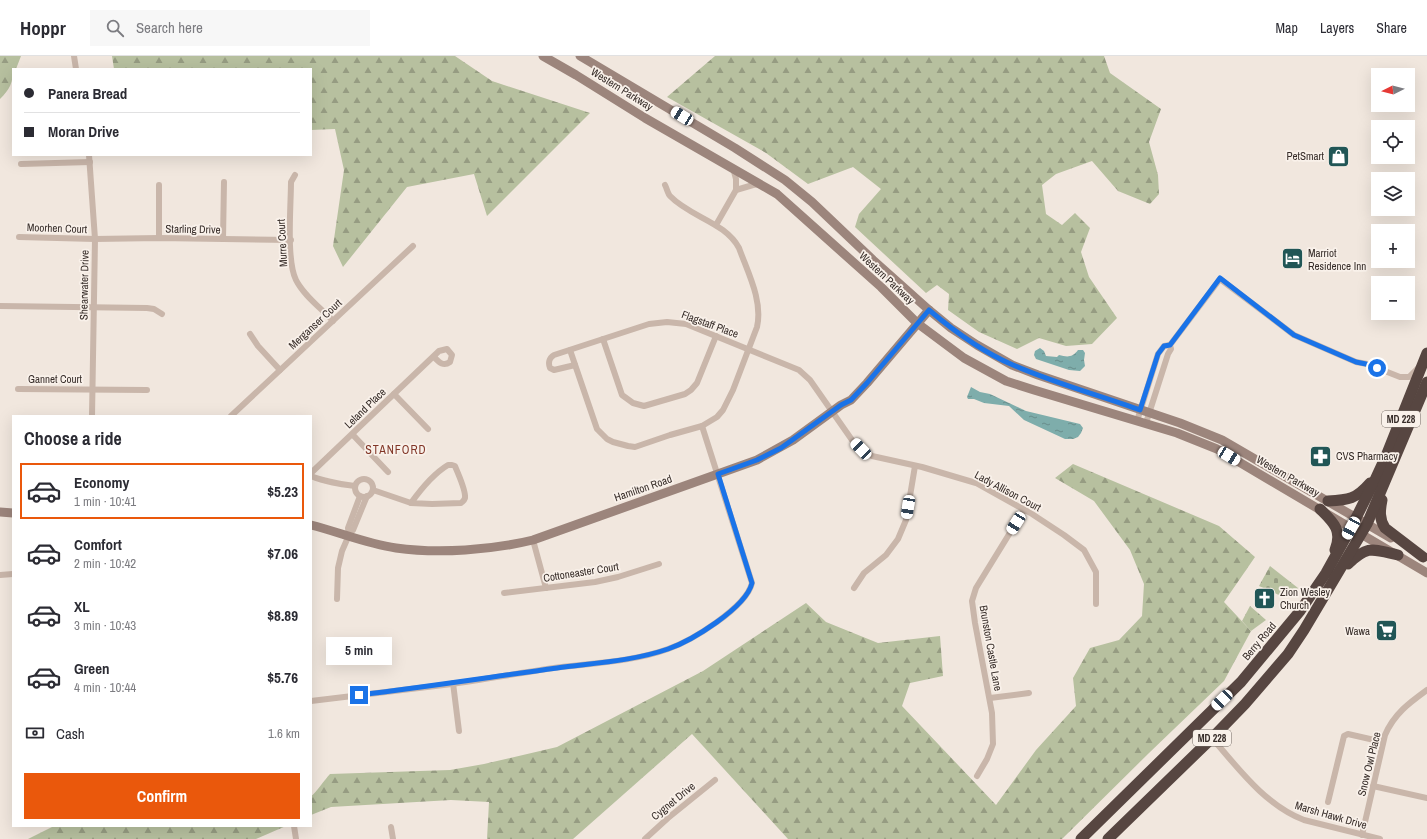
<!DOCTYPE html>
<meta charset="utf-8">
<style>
body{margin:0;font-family:"Archivo Narrow",sans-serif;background:#f7f7f7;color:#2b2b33;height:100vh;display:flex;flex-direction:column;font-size:15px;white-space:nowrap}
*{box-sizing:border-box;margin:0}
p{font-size:13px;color:#7c7c81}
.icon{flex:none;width:22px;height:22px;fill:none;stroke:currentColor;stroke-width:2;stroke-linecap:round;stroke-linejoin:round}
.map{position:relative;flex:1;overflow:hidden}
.panel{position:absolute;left:12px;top:359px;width:300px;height:412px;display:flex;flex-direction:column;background:#fff;border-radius:0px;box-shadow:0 4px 16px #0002}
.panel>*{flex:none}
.banner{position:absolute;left:12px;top:12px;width:300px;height:88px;border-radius:0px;box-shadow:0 4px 16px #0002;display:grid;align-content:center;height:88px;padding:0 12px;background:#fff}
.needle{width:26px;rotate:264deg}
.tools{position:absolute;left:1371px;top:12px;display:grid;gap:8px}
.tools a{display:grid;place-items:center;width:44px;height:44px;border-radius:0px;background:#fff;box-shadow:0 4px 16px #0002;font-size:20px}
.end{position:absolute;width:18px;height:18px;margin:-9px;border:5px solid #1a73e8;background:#fff;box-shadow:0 0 0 2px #fff}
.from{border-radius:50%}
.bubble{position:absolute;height:28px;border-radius:0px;background:#fff;box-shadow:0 4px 16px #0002;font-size:13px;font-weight:700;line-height:28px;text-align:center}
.car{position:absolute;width:12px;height:24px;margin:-12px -6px;border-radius:5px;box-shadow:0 0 3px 1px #0007;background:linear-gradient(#fff 24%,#345 0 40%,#fff 0 76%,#345 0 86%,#fff 0)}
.banner b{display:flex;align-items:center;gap:14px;height:38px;font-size:15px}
.banner b+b{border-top:1px solid #e1e1e2}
.banner i{width:10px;height:10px;background:#2b2b33}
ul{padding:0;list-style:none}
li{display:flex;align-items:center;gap:12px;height:56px;margin:0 8px 6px;padding:0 4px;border:2px solid transparent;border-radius:0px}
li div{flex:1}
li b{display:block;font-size:15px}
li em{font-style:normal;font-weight:700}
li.on{border-color:#ea580c}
li>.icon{width:36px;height:36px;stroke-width:1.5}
h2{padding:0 12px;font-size:18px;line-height:48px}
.pay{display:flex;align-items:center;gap:10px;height:44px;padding:0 12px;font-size:15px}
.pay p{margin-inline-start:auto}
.action{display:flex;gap:8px;margin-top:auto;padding:8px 12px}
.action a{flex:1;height:46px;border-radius:0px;background:#ea580c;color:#fff;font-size:16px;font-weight:700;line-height:46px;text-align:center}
header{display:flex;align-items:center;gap:24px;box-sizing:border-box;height:56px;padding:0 20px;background:#fff;border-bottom:1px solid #e1e1e2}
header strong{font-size:19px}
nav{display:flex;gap:22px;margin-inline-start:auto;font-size:14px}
.search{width:280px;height:36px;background:#f7f7f7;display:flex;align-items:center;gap:10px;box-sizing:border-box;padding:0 14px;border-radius:0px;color:#7c7c81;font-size:15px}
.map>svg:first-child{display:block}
.forest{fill:url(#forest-firs)}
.cemetery{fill:url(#cemetery-stones)}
.water{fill:url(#water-ripples)}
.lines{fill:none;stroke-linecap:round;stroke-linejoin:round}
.street{stroke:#c9b6aa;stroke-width:6}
.secondary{stroke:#9c857c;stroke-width:9}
.highway{stroke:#574641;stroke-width:11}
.route{stroke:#1a73e8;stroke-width:5}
.labels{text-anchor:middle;stroke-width:3.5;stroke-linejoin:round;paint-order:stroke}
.shield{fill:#f9f1ea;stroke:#716863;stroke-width:1}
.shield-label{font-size:10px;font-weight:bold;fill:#372d29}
.street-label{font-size:11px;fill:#372d29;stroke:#f9f1ea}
.poi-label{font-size:11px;fill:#372d29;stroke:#f9f1ea;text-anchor:start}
.neighbourhood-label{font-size:12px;letter-spacing:1px;fill:#813627;stroke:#f9f1ea}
</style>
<header>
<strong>Hoppr</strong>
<div class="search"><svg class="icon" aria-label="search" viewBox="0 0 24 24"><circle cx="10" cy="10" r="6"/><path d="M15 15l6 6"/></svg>Search here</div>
<nav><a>Map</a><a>Layers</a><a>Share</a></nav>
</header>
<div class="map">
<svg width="1427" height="783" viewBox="0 0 1427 783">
<defs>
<pattern id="forest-firs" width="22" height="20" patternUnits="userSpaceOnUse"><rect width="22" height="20" fill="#b7c09f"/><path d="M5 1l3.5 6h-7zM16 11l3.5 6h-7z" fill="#969c82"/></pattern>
<pattern id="cemetery-stones" width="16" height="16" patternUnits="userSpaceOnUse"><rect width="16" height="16" fill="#b7c09f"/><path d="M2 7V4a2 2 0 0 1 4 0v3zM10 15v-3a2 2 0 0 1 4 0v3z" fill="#969c82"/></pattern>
<pattern id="water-ripples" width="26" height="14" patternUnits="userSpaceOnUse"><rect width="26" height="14" fill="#7eadab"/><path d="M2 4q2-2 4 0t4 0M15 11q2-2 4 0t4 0" fill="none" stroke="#688d8b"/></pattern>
</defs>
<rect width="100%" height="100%" fill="#f1e7de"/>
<g class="forest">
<path d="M0,0H21L16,13H13C13,27 10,33 0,43Z"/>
<path d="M112,0H455L492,25L590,57L487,160L474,118L407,131L343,211L333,190L344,114L335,73L311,74V13H114Z"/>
<path d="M715,0H1104L1110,17L1161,53L1149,86L1158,119L1159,138L1150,148L1118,135L1092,105L1056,118L1042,129L1046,158L1062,169L1075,157L1090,172L1081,196L1089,221L1117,262L1092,288L1066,290L1039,282L1017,293L979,276L948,254L949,238L937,229L926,237L855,171L859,158L881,133L853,111L808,128L766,97L667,41Z"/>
<path d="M1073,408L1219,470L1255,501L1224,546L1251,575L1224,625L1149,697L1062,783H788L692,678L573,783H487L489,746L451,744L331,751L311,759V740C316,737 325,723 330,718L450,714L484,708L557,691L703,615L806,547L826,566L878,587L940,580L943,620L910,627L902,650L996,749L1036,694L1076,650L1073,622L1090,592L1119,584L1142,560L1144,528L1130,494L1094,445L1055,422Z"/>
<path d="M54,770H286L256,783H28Z"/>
</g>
<g class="cemetery">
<path d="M1270,510L1298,532L1292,541L1282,534L1279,539L1259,530Z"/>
<path d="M1250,550L1266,564L1251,575L1242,565Z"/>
</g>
<g class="water">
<path d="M1040,292L1044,295L1046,300L1057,301L1059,299C1067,301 1072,302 1078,294H1083L1085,297L1084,304L1085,310L1080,315L1069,314L1036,303L1034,299L1035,295Z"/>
<path d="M971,331L980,336L990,338L1026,355L1080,368L1083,372L1081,377L1078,381L1073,383H1065L1024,364L1009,350L984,347L974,343H968L967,341Z"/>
</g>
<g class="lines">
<g class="street">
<path d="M74,0L76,13"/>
<path d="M89,99L95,183L92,360"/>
<path d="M21,108L90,106"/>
<path d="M295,119L291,126C291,149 286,204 296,224C304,240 321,252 333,265"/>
<path d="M736,134L753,129L760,128"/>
<path d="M716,169L736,134V123L733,112"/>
<path d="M19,181L95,183L159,182L291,184"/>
<path d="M159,182V129"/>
<path d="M223,183L224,126"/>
<path d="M0,250L147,252L154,253L162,258"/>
<path d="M250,278L258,290L280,314"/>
<path d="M603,283L622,339L633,347L644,350L685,338L691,334L697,327L716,280"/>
<path d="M570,294L597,373L607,383L613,386L628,390L635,391L670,379L702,370L717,361L723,354L733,334L757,271C763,245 748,217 739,192C725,166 690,161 670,140C668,138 667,133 665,129"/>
<path d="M575,309L554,314L550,312C548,307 549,302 554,299L649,268L667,266L686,268L799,314L810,324L852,384L861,393L872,400L922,411L976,427L1032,458L1064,479L1084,494L1096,516V548"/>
<path d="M18,333L147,334"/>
<path d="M394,338L428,373"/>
<path d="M231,360L413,190"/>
<path d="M1137,365L1158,298L1164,290L1170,289"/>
<path d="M1146,367L1168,298L1171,293L1170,289L1220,223L1294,279L1356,306L1367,308L1400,321H1409L1419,311"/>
<path d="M353,379L388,416"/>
<path d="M448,409H452L455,410C458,418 466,434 465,442C464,445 463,445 461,447L432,448L411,447C421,433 433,418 448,409Z"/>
<path d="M311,417L439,295L447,293L452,299L450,306C443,311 439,306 434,301"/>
<path d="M311,420C325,426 340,428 355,430"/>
<circle cx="364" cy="432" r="9"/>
<path d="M373,434L411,447"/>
<path d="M349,479L348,472L360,440"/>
<path d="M533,484L546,532"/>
<path d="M0,519L13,518"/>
<path d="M854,532L864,517L886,499L898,483L906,464L915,410"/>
<path d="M504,537L595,526L618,521L659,508"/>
<path d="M337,543L338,512L342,495L349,479L353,474L367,440"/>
<path d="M453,627L459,675"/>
<path d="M990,642L1029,637"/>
<path d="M311,645C358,639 405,634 452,628C486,623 520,617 554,612C592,607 632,606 668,593C691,585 746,552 752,527L702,370"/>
<path d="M1212,682C1238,712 1265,749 1304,764L1380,783"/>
<path d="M977,720L987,703L993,688L992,657L975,567L972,545L976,532L1024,454"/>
<path d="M1373,730L1427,742"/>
<path d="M1328,746L1344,680L1348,678L1383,686"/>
<path d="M294,770L296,783"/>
<path d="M391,771L393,783"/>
<path d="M1362,779L1385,679C1394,658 1409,647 1427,634"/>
<path d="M645,783L668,762L715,724"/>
</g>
<g class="secondary">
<path d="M543,0L576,19L645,62L777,138L881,231L917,267L964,302L1006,325L1034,334L1177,377L1217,393L1427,517"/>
<path d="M580,0L735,92L785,124L812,146L873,204L929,254L951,272L977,289L1012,309L1038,319L1180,367L1222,384L1391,482"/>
<path d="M0,456L13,457"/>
<path d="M311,469C339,476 367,488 396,492C439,498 492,494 533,484L757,404L793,384L841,349L851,344L867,327L929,254"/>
</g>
<g class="highway">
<path d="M1382,444C1380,454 1379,463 1385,472L1423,501"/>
<path d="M1328,445C1349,444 1356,443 1370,427"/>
<path d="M1320,453C1333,466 1343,474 1335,494"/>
<path d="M1348,508C1368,489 1372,493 1398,499"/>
<path d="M1081,783L1241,626L1300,555L1326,517L1351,472L1374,426L1386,400L1427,297"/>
<path d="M1108,783L1212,682L1245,648L1288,598L1304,574L1367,468L1427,326"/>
</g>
</g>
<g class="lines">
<path class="route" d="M359,639C425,631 491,621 557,612C594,607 633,605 668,593C691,585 746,552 752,527L718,418L757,404L781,392L841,349L851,344L867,327L929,254C954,275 982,296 1013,309C1054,327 1098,339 1140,354L1158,298L1164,290L1170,289L1220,222L1294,279L1356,306L1366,308L1377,312"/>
</g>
<defs>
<symbol id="shop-square" viewBox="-11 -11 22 22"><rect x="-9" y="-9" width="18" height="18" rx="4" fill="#215656" stroke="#f9f1ea"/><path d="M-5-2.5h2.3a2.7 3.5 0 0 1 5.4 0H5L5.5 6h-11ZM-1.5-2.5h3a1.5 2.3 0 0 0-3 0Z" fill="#fff"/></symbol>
<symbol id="hotel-square" viewBox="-11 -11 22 22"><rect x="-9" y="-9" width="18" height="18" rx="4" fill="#215656" stroke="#f9f1ea"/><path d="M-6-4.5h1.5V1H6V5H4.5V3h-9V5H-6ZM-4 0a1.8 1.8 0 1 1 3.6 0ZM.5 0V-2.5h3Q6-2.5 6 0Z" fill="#fff"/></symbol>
<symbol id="pharmacy-square" viewBox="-11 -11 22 22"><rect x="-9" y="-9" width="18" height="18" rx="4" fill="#215656" stroke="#f9f1ea"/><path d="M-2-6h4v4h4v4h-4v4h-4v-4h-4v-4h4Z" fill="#fff"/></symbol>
<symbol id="church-square" viewBox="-11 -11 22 22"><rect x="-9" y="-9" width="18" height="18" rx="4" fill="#215656" stroke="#f9f1ea"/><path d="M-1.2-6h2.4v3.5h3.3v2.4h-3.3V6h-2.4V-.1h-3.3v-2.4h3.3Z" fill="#fff"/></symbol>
<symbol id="supermarket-square" viewBox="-11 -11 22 22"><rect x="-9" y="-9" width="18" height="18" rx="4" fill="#215656" stroke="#f9f1ea"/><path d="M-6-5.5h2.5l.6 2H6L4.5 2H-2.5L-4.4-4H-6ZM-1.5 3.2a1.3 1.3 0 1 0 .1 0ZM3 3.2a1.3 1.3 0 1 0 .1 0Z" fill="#fff"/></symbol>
</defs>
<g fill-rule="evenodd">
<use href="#shop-square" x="1326" y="88" width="25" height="25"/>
<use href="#hotel-square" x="1280" y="190" width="25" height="25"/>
<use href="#pharmacy-square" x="1308" y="388" width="25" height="25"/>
<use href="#church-square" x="1252" y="530" width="25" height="25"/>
<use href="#supermarket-square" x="1374" y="562" width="25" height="25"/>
</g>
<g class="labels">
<g class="shield">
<rect x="1382" y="355" width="38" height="16" rx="3"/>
<rect x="1193" y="674" width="38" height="16" rx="3"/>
</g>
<g class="shield-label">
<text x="1401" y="367">MD 228</text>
<text x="1212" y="686">MD 228</text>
</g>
<g class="street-label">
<text transform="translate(622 33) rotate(32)" y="4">Western Parkway</text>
<text transform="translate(57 172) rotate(2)" y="4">Moorhen Court</text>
<text transform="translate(193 173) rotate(1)" y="4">Starling Drive</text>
<text transform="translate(282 187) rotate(-93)" y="4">Murre Court</text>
<text transform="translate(887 222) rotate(43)" y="4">Western Parkway</text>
<text transform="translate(84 229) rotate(-89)" y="4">Shearwater Drive</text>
<text transform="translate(315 268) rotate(-43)" y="4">Merganser Court</text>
<text transform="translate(710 268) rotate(20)" y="4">Flagstaff Place</text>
<text x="55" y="327">Gannet Court</text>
<text transform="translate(365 352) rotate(-44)" y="4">Leland Place</text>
<text transform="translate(1288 420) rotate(30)" y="4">Western Parkway</text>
<text transform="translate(643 432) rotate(-19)" y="4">Hamilton Road</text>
<text transform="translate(1008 435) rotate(28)" y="4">Lady Allison Court</text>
<text transform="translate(581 516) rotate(-9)" y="4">Cottoneaster Court</text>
<text transform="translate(1259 585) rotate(-50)" y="4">Berry Road</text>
<text transform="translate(991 592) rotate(80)" y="4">Brunston Castle Lane</text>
<text transform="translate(1369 708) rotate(-76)" y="4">Snow Owl Place</text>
<text transform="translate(673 745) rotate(-39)" y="4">Cygnet Drive</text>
<text transform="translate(1331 759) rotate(16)" y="4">Marsh Hawk Drive</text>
</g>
<g class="poi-label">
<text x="1324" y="104" text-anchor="end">PetSmart</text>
<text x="1308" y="201">Marriot<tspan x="1308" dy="13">Residence Inn</tspan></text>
<text x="1336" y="404">CVS Pharmacy</text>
<text x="1280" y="540">Zion Wesley<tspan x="1280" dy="13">Church</tspan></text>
<text x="1370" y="579" text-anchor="end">Wawa</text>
</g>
<g class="neighbourhood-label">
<text x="396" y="398">STANFORD</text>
</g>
</g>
</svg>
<div class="tools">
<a><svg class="needle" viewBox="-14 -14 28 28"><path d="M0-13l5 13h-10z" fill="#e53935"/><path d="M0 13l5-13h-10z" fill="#7c7c81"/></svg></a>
<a><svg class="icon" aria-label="locate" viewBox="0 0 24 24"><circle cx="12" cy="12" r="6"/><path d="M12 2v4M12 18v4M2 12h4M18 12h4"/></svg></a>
<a><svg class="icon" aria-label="layers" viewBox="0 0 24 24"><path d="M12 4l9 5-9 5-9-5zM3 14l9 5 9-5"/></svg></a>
<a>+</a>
<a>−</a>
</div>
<i class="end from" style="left:1377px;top:312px"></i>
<i class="end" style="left:359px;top:639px"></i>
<div class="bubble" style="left:326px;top:581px;width:66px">5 min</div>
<i class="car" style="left:682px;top:60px;rotate:301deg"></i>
<i class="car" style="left:861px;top:393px;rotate:316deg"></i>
<i class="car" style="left:1229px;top:400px;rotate:121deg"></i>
<i class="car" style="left:908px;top:451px;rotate:189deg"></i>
<i class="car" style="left:1016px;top:467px;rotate:212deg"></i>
<i class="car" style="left:1351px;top:472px;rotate:209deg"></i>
<i class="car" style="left:1222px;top:644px;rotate:226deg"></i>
<div class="banner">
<b><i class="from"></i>Panera Bread</b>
<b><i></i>Moran Drive</b>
</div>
<section class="panel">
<h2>Choose a ride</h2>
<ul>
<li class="on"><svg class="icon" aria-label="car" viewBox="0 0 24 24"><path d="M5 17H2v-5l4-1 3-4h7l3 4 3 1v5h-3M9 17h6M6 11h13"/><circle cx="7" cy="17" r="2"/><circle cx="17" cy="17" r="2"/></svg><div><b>Economy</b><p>1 min · 10:41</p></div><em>$5.23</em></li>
<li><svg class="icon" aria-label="car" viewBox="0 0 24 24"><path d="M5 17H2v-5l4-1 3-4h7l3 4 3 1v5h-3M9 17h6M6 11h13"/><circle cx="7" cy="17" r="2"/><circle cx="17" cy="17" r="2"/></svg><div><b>Comfort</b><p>2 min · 10:42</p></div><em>$7.06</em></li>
<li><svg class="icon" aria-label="car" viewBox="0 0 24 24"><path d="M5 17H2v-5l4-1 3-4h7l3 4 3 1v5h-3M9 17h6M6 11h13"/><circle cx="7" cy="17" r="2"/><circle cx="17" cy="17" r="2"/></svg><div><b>XL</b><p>3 min · 10:43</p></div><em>$8.89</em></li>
<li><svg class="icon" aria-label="car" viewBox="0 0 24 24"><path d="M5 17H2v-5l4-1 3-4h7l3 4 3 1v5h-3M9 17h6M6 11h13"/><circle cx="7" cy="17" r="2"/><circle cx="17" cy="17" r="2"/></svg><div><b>Green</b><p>4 min · 10:44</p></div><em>$5.76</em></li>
</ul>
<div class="pay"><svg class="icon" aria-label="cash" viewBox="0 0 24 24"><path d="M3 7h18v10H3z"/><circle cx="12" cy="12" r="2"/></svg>Cash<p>1.6 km</p></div>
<div class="action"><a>Confirm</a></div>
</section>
</div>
